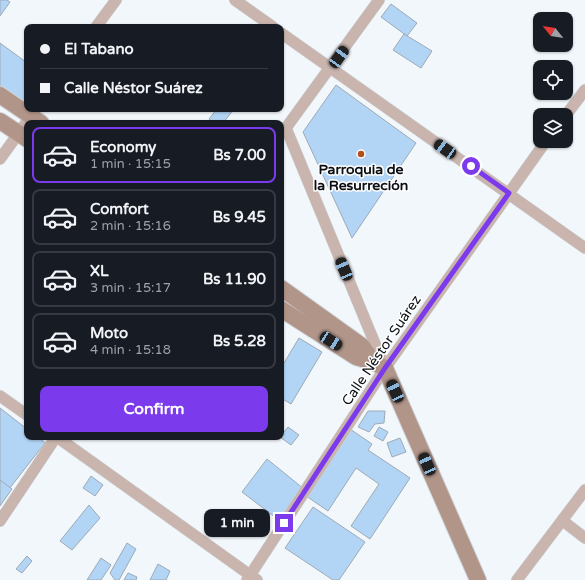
<!DOCTYPE html>
<meta charset="utf-8">
<style>
body{margin:0;font-family:"Varela Round",sans-serif;background:#242831;color:#f1f3f6;height:100vh;display:flex;flex-direction:column;font-size:15px;white-space:nowrap}
*{box-sizing:border-box;margin:0}
p{font-size:13px;color:#9ea1a6}
.icon{flex:none;width:22px;height:22px;fill:none;stroke:currentColor;stroke-width:2;stroke-linecap:round;stroke-linejoin:round}
.map{position:relative;flex:1;overflow:hidden}
.side{position:absolute;left:24px;top:120px;width:260px;height:320px;display:flex;flex-direction:column;background:#171b24;border-radius:8px;box-shadow:0 1px 3px #0004}
.side>*{flex:none}
.guide{position:absolute;left:24px;top:24px;width:260px;height:88px;border-radius:8px;box-shadow:0 1px 3px #0004;display:grid;align-content:center;height:88px;padding:0 16px;background:#171b24}
.needle{width:26px;rotate:300deg}
.controls{position:absolute;left:533px;top:12px;display:grid;gap:8px}
.controls a{display:grid;place-items:center;width:40px;height:40px;border-radius:8px;background:#171b24;box-shadow:0 1px 3px #0004;font-size:20px}
.end{position:absolute;width:18px;height:18px;margin:-9px;border:5px solid #7c3aed;background:#fff;box-shadow:0 0 0 2px #fff}
.from{border-radius:50%}
.bubble{position:absolute;height:28px;border-radius:8px;background:#171b24;box-shadow:0 1px 3px #0004;font-size:13px;font-weight:700;line-height:28px;text-align:center}
.car{position:absolute;width:12px;height:24px;margin:-12px -6px;border-radius:5px;box-shadow:0 0 3px 1px #0007;background:linear-gradient(#222 24%,#8ab4d8 0 40%,#222 0 76%,#8ab4d8 0 86%,#222 0)}
.guide b{display:flex;align-items:center;gap:14px;height:38px;font-size:15px}
.guide b+b{border-top:1px solid #363941}
.guide i{width:10px;height:10px;background:#f1f3f6}
ul{padding:7px 0 0;list-style:none}
li{display:flex;align-items:center;gap:12px;height:56px;margin:0 8px 6px;padding:0 8px;border:2px solid #363941;border-radius:8px}
li div{flex:1}
li b{display:block;font-size:15px}
li em{font-style:normal;font-weight:700}
li.active{border-color:#7c3aed}
li>.icon{width:36px;height:36px;stroke-width:1.5}
.primary-button{display:flex;gap:8px;margin-top:auto;padding:8px 16px}
.primary-button a{flex:1;height:46px;border-radius:8px;background:#7c3aed;color:#fff;font-size:16px;font-weight:700;line-height:46px;text-align:center}
.map>svg:first-child{display:block}
.building{fill:#b3d5f5;stroke:#9daab6}
.lines{fill:none;stroke-linecap:round;stroke-linejoin:round}
.street-casing{stroke:#cdd2d7;stroke-width:12}
.secondary-casing{stroke:#cdd2d7;stroke-width:18}
.street{stroke:#c9b5ad;stroke-width:11}
.secondary{stroke:#b29589;stroke-width:16}
.route{stroke:#7c3aed;stroke-width:5}
.poi-dot{fill:#b34f1d;stroke:#fff;stroke-width:1.5}
.labels{text-anchor:middle;stroke-width:3;stroke-linejoin:round;paint-order:stroke}
.poi-label{font-size:14px;font-weight:bold;fill:#0b0f13;stroke:#fff}
.street-label{font-size:14px;fill:#0b0f13;stroke:#fff}
</style>
<div class="map">
<svg width="585" height="580" viewBox="0 0 585 580">
<rect width="100%" height="100%" fill="#f2f7fc"/>
<g class="building">
<path d="M0,0H7L10,2L0,16Z"/>
<path d="M391,4L417,23L407,36L381,17Z"/>
<path d="M404,34L432,51L421,68L393,50Z"/>
<path d="M0,43L26,62L27,61V100L23,106L0,89Z"/>
<path d="M336,85L416,143L352,238L303,132Z"/>
<path d="M217,109H234L223,123H214L209,119Z"/>
<path d="M299,338L322,352L291,404L281,398V368Z"/>
<path d="M0,408L27,429V437H38L45,443L9,489L0,482Z"/>
<path d="M368,411H385L384,423L375,424L369,432L358,427Z"/>
<path d="M288,427L299,435L291,445L280,437Z"/>
<path d="M379,427L388,432L383,441L374,436Z"/>
<path d="M350,429L372,444L368,450L410,478L370,539L351,526L379,484L356,468L328,511L306,496Z"/>
<path d="M400,438L406,452L392,457L387,443Z"/>
<path d="M267,459L304,489L280,521L242,492Z"/>
<path d="M91,476L103,485L95,496L83,488Z"/>
<path d="M0,480L12,489L0,506Z"/>
<path d="M89,505L100,518L72,550L60,541Z"/>
<path d="M313,507L365,542L339,580H333L285,548Z"/>
<path d="M127,543L136,549L119,580H115L110,573Z"/>
<path d="M27,556L32,561L22,573L16,569Z"/>
<path d="M101,558L111,565L101,580H87Z"/>
<path d="M158,564L170,571L166,580H150Z"/>
<path d="M128,573L137,577L136,580H124Z"/>
</g>
<g class="lines">
<defs>
<g id="street">
<path d="M235,0L273,27"/>
<path d="M96,27L116,0"/>
<path d="M281,33L585,248"/>
<path d="M566,115L585,90"/>
<path d="M286,128L385,368"/>
<path d="M283,132L379,0"/>
<path d="M0,159L36,109"/>
<path d="M0,396L27,415"/>
<path d="M57,437L257,580"/>
<path d="M0,521L56,437"/>
<path d="M563,521L585,538"/>
<path d="M247,580L385,368L546,141"/>
<path d="M517,580L585,490"/>
</g>
<g id="secondary">
<path d="M0,95L41,123"/>
<path d="M0,121L27,139"/>
<path d="M281,288L362,346L373,362"/>
<path d="M281,309L356,357L373,362L385,368L478,580"/>
</g>
</defs>
<use href="#street" class="street-casing"/>
<use href="#secondary" class="secondary-casing"/>
<use href="#street" class="street"/>
<use href="#secondary" class="secondary"/>
</g>
<g class="lines">
<path class="route" d="M284,523L385,368L509,193L471,166"/>
</g>
<circle class="poi-dot" cx="361" cy="154" r="4"/>
<g class="labels">
<g class="poi-label">
<text x="361" y="174">Parroquia de<tspan x="361" dy="16">la Resurreción</tspan></text>
</g>
<g class="street-label">
<text transform="translate(381 350) rotate(-56)" y="5">Calle Néstor Suárez</text>
</g>
</g>
</svg>
<div class="controls">
<a><svg class="needle" viewBox="-14 -14 28 28"><path d="M0-13l5 13h-10z" fill="#e53935"/><path d="M0 13l5-13h-10z" fill="#9ea1a6"/></svg></a>
<a><svg class="icon" aria-label="locate" viewBox="0 0 24 24"><circle cx="12" cy="12" r="6"/><path d="M12 2v4M12 18v4M2 12h4M18 12h4"/></svg></a>
<a><svg class="icon" aria-label="layers" viewBox="0 0 24 24"><path d="M12 4l9 5-9 5-9-5zM3 14l9 5 9-5"/></svg></a>
</div>
<i class="end from" style="left:471px;top:166px"></i>
<i class="end" style="left:284px;top:523px"></i>
<div class="bubble" style="left:204px;top:509px;width:66px">1 min</div>
<i class="car" style="left:339px;top:57px;rotate:36deg"></i>
<i class="car" style="left:445px;top:149px;rotate:305deg"></i>
<i class="car" style="left:344px;top:269px;rotate:337deg"></i>
<i class="car" style="left:331px;top:341px;rotate:123deg"></i>
<i class="car" style="left:395px;top:391px;rotate:335deg"></i>
<i class="car" style="left:427px;top:464px;rotate:336deg"></i>
<div class="guide">
<b><i class="from"></i>El Tabano</b>
<b><i></i>Calle Néstor Suárez</b>
</div>
<section class="side">
<ul>
<li class="active"><svg class="icon" aria-label="car" viewBox="0 0 24 24"><path d="M5 17H2v-5l4-1 3-4h7l3 4 3 1v5h-3M9 17h6M6 11h13"/><circle cx="7" cy="17" r="2"/><circle cx="17" cy="17" r="2"/></svg><div><b>Economy</b><p>1 min · 15:15</p></div><em>Bs 7.00</em></li>
<li><svg class="icon" aria-label="car" viewBox="0 0 24 24"><path d="M5 17H2v-5l4-1 3-4h7l3 4 3 1v5h-3M9 17h6M6 11h13"/><circle cx="7" cy="17" r="2"/><circle cx="17" cy="17" r="2"/></svg><div><b>Comfort</b><p>2 min · 15:16</p></div><em>Bs 9.45</em></li>
<li><svg class="icon" aria-label="car" viewBox="0 0 24 24"><path d="M5 17H2v-5l4-1 3-4h7l3 4 3 1v5h-3M9 17h6M6 11h13"/><circle cx="7" cy="17" r="2"/><circle cx="17" cy="17" r="2"/></svg><div><b>XL</b><p>3 min · 15:17</p></div><em>Bs 11.90</em></li>
<li><svg class="icon" aria-label="car" viewBox="0 0 24 24"><path d="M5 17H2v-5l4-1 3-4h7l3 4 3 1v5h-3M9 17h6M6 11h13"/><circle cx="7" cy="17" r="2"/><circle cx="17" cy="17" r="2"/></svg><div><b>Moto</b><p>4 min · 15:18</p></div><em>Bs 5.28</em></li>
</ul>
<div class="primary-button"><a>Confirm</a></div>
</section>
</div>
